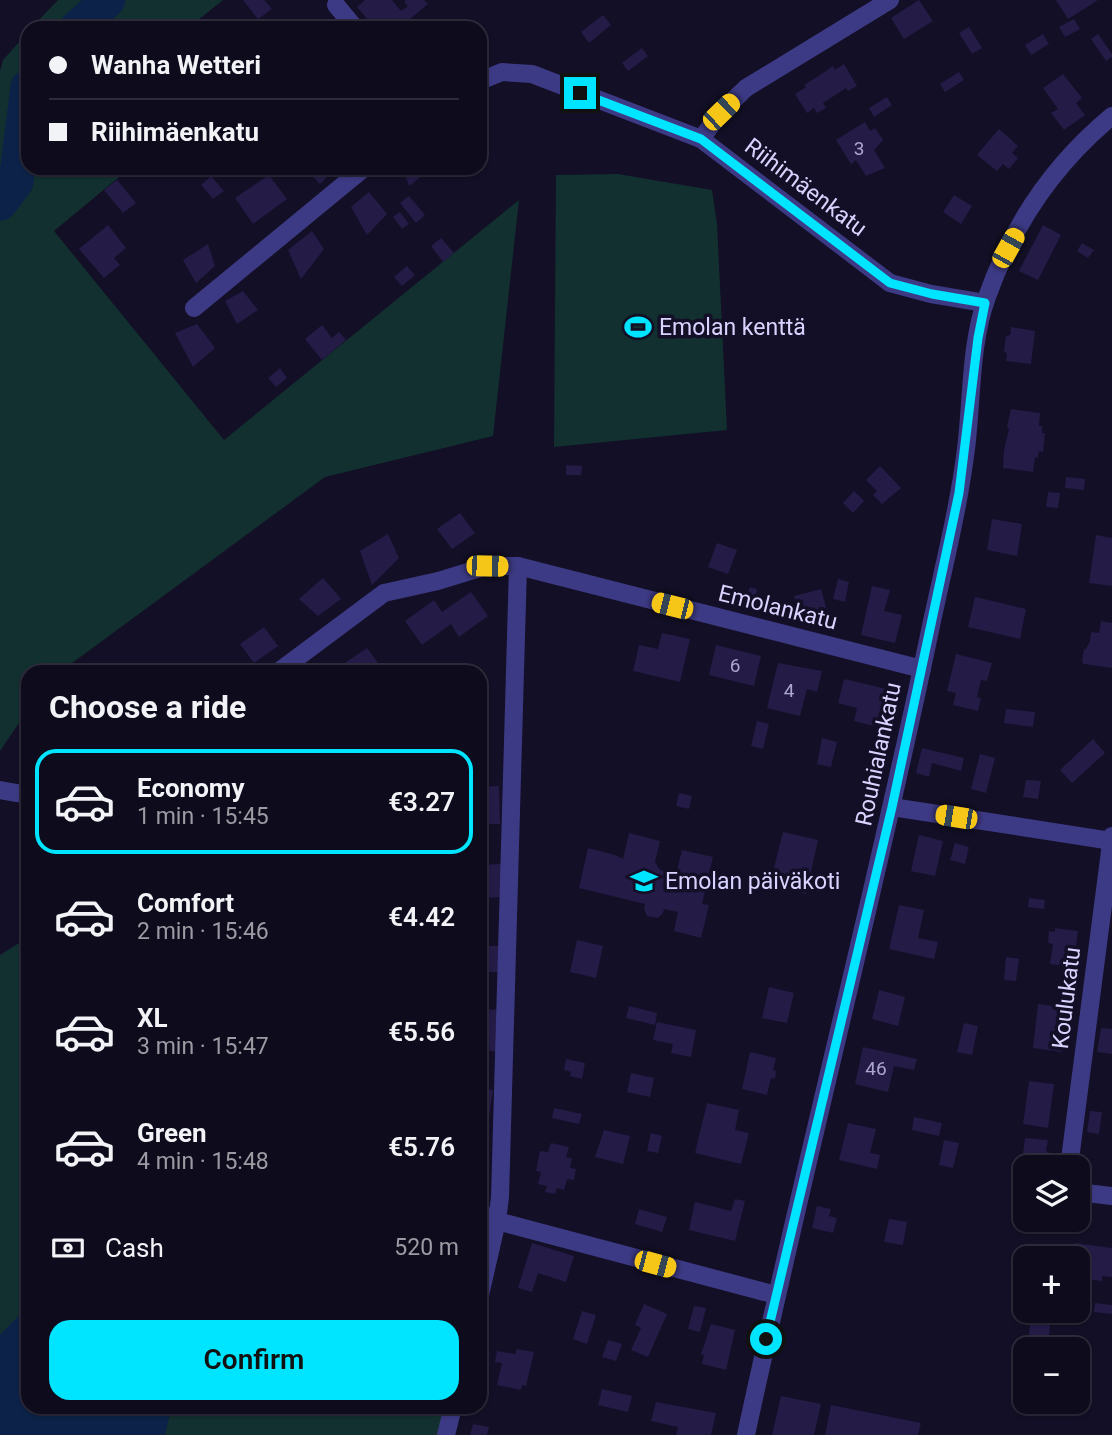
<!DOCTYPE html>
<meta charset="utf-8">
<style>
body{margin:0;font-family:Roboto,sans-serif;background:#1c1929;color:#f1f3f6;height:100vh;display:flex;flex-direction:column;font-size:26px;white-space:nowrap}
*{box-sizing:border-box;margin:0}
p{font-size:23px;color:#9b9ba3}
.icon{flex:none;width:38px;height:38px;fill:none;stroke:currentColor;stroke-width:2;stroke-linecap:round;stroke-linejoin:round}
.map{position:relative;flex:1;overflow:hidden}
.drawer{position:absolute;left:21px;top:665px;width:466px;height:749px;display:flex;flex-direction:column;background:#0e0b1c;border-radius:21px;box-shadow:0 2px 5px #0004,0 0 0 2px #2e2b3b}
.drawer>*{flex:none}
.hud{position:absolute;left:21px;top:21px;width:466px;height:154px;border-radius:21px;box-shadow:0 2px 5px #0004,0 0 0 2px #2e2b3b;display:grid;align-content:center;height:154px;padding:0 28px;background:#0e0b1c}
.tools{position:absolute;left:1013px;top:1155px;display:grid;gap:14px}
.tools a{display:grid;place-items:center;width:77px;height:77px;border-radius:14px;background:#0e0b1c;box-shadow:0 2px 5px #0004,0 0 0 2px #2e2b3b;font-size:35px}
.end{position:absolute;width:32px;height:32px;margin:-16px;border:9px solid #00e5ff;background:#111;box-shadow:0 0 0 4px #111}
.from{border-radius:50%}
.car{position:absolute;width:21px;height:42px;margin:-21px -10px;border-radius:9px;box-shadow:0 0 5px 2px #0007;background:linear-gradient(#f5c518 24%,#345 0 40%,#f5c518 0 76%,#345 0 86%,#f5c518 0)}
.hud b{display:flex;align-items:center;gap:24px;height:66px;font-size:26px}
.hud b+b{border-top:2px solid #2e2b3b}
.hud i{width:18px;height:18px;background:#f1f3f6}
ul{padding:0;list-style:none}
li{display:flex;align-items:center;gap:21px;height:105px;margin:0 14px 10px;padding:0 14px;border:4px solid transparent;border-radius:21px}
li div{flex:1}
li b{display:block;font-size:26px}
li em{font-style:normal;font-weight:600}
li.current{border-color:#00e5ff}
li>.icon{width:63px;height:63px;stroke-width:1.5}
h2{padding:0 28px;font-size:32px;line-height:84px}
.pay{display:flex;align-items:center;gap:18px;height:77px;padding:0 28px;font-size:26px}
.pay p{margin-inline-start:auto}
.action{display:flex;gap:14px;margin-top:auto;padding:14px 28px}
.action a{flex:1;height:80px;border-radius:21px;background:#00e5ff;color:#111;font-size:28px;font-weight:600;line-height:80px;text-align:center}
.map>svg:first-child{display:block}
.green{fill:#12302f}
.water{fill:#0c2248}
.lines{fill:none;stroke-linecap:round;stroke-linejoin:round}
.river{stroke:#0c2248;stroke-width:35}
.building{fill:#241b47}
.minor{stroke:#3d3a85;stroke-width:18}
.tertiary{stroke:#3d3a85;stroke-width:18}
.route{stroke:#00e5ff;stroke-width:9}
.labels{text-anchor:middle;stroke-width:7;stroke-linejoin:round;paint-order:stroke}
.number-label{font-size:19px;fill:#aca6d1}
.street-label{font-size:23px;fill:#d9d4ff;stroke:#130f26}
.poi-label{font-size:23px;fill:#d9d4ff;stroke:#130f26;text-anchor:start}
</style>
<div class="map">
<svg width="1112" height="1435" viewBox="0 0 1112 1435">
<rect width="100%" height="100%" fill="#130f26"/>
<g class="green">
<path d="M58,0H223L198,20L204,28H31Z"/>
<path d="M28,32V168H130L54,231L224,440L519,200L493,436L325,477L60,672H28V710L0,751V71L3,60Z"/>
<path d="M618,174L712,190L717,224L727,430L554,447L556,175Z"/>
<path d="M28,934V1407H453L446,1435H0V955L27,938Z"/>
</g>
<path class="water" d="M28,1306V1407H162L170,1413L165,1435H0V1335Z"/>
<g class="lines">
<g class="river">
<path d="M77,28L108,0"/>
<path d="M0,203L16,182L28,87"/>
</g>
</g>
<g class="building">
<path d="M243,0H264L272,9L258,19Z"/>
<path d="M365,0H392L401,11L408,6L404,2L406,0H424L428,4L399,28H396L390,22L383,28H375L357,7Z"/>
<path d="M919,0L933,21L904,39L891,18Z"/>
<path d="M1056,0H1098L1068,19Z"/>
<path d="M603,15L611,25L589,43L581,32Z"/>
<path d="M1074,19L1080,29L1065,37L1059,27Z"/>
<path d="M969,27L982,48L972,54L959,33Z"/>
<path d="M1043,34L1049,44L1031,55L1025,45Z"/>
<path d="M1098,34L1112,54V57L1106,61L1091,39Z"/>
<path d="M642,48L648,56L628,71L622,63Z"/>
<path d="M844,64L857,86L848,91L846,88L823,103L826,108L817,113L814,108L807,113L795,94L806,87L804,85L820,75L833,66L835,70Z"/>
<path d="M959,72L964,80L945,92L940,84Z"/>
<path d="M1063,74L1082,98L1076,103L1085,115L1064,130L1051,113L1058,109L1043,88Z"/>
<path d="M887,97L892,105L874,117L869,108Z"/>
<path d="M865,122L870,131L875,128L883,140L874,150L885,168L866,176L856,160L851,164L836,140Z"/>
<path d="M999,129L1018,146L1012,153L1018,158L1009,169L1003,164L997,171L977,155Z"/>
<path d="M305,168H336L320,184Z"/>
<path d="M403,168H432L409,186Z"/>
<path d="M269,175L287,199L253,224L235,198Z"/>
<path d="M211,176L224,191L213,199L201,185Z"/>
<path d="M117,180L136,203L123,213L104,190Z"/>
<path d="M369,192L387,214L367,235L351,207Z"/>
<path d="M954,195L972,206L961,224L943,212Z"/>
<path d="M409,196L425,215L416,223L400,203Z"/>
<path d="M400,212L409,224L402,229L393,217Z"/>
<path d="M108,225L126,248L114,258L120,265L104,278L79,249Z"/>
<path d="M1043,225L1061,235L1038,280L1019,271Z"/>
<path d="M312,231L324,249L301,279L288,250Z"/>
<path d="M441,238L454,253L443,262L431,246Z"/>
<path d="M1082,243L1094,250L1088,258L1077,251Z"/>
<path d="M208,244L215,266L196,283L183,260Z"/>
<path d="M407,266L415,275L402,286L394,277Z"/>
<path d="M243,291L258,310L237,324L225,301Z"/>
<path d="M197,324L215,348L193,367L175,333Z"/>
<path d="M322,325L332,338L339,332L346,340L322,360L305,339Z"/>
<path d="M1011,327L1035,331L1031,364L1006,361L1007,354L1004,351L1006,336L1010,335Z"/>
<path d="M280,368L287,378L276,387L268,378Z"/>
<path d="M1011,409L1040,413L1039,426H1042V433H1045L1043,452L1039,451L1038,458L1035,457L1033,472L1003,468L1004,450L1009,429L1007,427Z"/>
<path d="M566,465L582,466L581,475H566Z"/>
<path d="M880,466L901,488L882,504L873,495L877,491L866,480Z"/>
<path d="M1066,477L1085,479L1084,490L1065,488Z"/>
<path d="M854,491L864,501L853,513L843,503Z"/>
<path d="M1048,492L1060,493L1058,508L1046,507Z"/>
<path d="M460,513L475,533L452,549L437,529Z"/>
<path d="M992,519L1022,524L1017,556L987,550Z"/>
<path d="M388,534L399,558L372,585L360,551Z"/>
<path d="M1096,535L1112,538V586L1089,583Z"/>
<path d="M717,543L737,550L728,574L708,567Z"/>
<path d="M323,578L341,599L318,616L299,599Z"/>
<path d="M838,579L849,582L845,602L833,599Z"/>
<path d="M872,586L890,590L884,611L902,615L895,643L861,635Z"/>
<path d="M750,587L757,589L756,596L762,598L759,612L737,606L740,592L747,594Z"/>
<path d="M821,589L828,614L801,621L794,596Z"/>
<path d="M471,592L488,616L459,637L451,624L422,645L405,621L434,600L442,612Z"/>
<path d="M975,597L1026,609L1020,639L968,627Z"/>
<path d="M1101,621L1112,623V668L1084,664L1082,662L1084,649H1086L1090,641L1091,632L1099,633Z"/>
<path d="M264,627L278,646L254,663L240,644Z"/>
<path d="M662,633L690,639L680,682L633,671L639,645L658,649Z"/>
<path d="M716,645L761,656L754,686L709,675Z"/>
<path d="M367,648L381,667L374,672H351L345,663Z"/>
<path d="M956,654L992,663L987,681L981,680L977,697L981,698L978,711L953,705L956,693L947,691Z"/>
<path d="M778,663L822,671L817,692L807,689L800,716L767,708Z"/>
<path d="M844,679L887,689L878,727L854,721L857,708L838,703Z"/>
<path d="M1006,709L1035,712L1033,727L1004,723Z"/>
<path d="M757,721L769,724L763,749L751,746Z"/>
<path d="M822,738L837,742L831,767L817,764Z"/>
<path d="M1093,739L1105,753L1072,783L1060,770Z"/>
<path d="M922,748L964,758L961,771L932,763L929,777L916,773Z"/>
<path d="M980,754L995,758L986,793L971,789Z"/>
<path d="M1026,780L1041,781L1038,799L1023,797Z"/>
<path d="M499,786L500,824H480V787Z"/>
<path d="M679,793L692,796L689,809L676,806Z"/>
<path d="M783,832L818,840L806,894L775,887L779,869L774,868Z"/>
<path d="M629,833L660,841L655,862L660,870L673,873L677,870L682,850L713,857L702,904L709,905L701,938L674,931L678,912L664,909L663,913L658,918L647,916L644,909L645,904L579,888L588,848L615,855L623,859Z"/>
<path d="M919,835L943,841L935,876L911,871Z"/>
<path d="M955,843L969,847L965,864L950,860Z"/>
<path d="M501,864L503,897L480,898V865Z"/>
<path d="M1029,898L1045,900L1044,909L1028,907Z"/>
<path d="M899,905L924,910L918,938L938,942L934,959L889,949Z"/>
<path d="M1055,928L1078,931L1073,967L1050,964L1053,944L1048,943L1049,931L1055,932Z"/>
<path d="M577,940L603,946L596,978L570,972Z"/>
<rect x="480" y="946" width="23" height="26"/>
<path d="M1006,957L1019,959L1016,981L1004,980Z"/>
<path d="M769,987L794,993L787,1023L762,1018Z"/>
<path d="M879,990L905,997L898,1026L872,1019Z"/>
<path d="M1038,1004L1068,1008L1062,1052L1033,1048Z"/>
<path d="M629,1006L657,1013L655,1025L626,1018Z"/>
<path d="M480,1009L501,1010L498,1052L480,1049Z"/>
<path d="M657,1022L696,1030L691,1057L671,1053L673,1044L653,1040Z"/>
<path d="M964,1023L978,1026L972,1055L957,1052Z"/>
<path d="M1101,1028L1112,1029V1054L1097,1052Z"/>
<path d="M863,1047L917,1059L914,1070L894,1066L888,1092L855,1084Z"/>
<path d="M750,1052L776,1058L773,1070L776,1071L775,1079L771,1078L767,1095L742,1089Z"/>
<path d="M566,1059L585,1063L582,1079L570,1076L571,1072L564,1070Z"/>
<path d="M631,1073L654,1078L650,1097L627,1092Z"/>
<path d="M1029,1081L1054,1084L1048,1128L1023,1124Z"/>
<path d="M480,1088L493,1090L489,1116L480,1114Z"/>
<path d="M707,1103L739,1110L735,1130L749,1133L741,1164L695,1153Z"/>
<path d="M554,1108L582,1114L579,1124L552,1118Z"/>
<path d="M1090,1111L1102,1112L1099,1134L1087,1132Z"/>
<path d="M914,1117L942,1123L939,1136L912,1130Z"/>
<path d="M848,1123L876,1129L870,1153L880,1155L877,1169L839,1160Z"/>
<path d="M604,1130L630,1136L623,1164L595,1157Z"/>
<path d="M651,1133L662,1136L658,1153L647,1151Z"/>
<path d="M1025,1138L1048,1140L1046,1151L1049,1152L1047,1167H1026V1178L1020,1177Z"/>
<path d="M944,1140L959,1143L953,1168L939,1165Z"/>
<path d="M551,1143L569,1147L566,1157L572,1158L570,1168L576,1169L574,1180L567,1179L564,1190L557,1188L555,1194L545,1192L547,1186L538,1184L541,1172L536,1171L540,1151L548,1152Z"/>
<path d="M735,1199L745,1201L735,1241L689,1230L695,1202L731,1211Z"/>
<path d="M817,1206L831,1209L829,1216L837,1218L833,1233L812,1228Z"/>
<path d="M639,1209L667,1217L662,1232L635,1224Z"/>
<path d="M889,1219L907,1222L903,1245L884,1242Z"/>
<path d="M532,1243L574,1256L566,1282L538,1273L532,1292L518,1288Z"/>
<path d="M1075,1243L1112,1248V1277L1102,1276V1281L1078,1278V1258H1073Z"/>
<path d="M1095,1303L1112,1305V1314L1094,1312Z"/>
<path d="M644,1304L667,1314L648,1357L631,1350L641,1328L635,1325Z"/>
<path d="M694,1306L706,1308L700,1332L688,1329Z"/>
<path d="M582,1311L596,1315L587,1344L573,1339Z"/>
<path d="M1032,1311H1052L1047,1349H1027Z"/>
<path d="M711,1324L735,1330L726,1370L702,1364L704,1355L701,1354Z"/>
<path d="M608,1340L622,1344L616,1361L602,1357Z"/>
<path d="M517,1349L534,1352L526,1386L522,1385L521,1390L497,1385L502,1363L495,1362L497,1351L515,1354Z"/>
<path d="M602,1389L632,1396L628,1412L598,1405Z"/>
<path d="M781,1396L821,1404L814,1435H772Z"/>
<path d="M656,1402L716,1413L711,1435H676L678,1427L651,1421Z"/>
<path d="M831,1405L921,1423L918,1435H825Z"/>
<path d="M473,1424L489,1427L487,1435H470Z"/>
</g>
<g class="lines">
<g class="minor">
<path d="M336,5L355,28"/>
<path d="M480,81L502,72L532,74L701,139L890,283L931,294L985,303"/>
<path d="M701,139L721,112L746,88L890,0"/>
<path d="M194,308L364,168"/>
<path d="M278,672L384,593L438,581L487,566H518L922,669"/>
<path d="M0,790L28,795"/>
<path d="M892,807L1112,841"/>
<path d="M1069,1167L1112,836"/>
<path d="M1078,1192L1112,1196"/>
<path d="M480,1213L497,1221L776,1295"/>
<path d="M480,1295L497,1221L500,1197L518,566"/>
<path d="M446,1435L453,1407"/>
</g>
<path class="tertiary" d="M746,1435C803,1169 872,906 928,640C941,577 958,513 966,449C972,401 970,343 987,297C1012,226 1054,164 1112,116"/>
</g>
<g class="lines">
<path class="route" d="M580,93L701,139L890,283L932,294L985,303L978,338L959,493L892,807L766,1339"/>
</g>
<defs>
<symbol id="stadium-bare" viewBox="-9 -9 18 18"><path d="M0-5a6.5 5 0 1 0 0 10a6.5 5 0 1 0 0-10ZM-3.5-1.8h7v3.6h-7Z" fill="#00e5ff" stroke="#130f26" stroke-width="2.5" paint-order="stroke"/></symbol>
<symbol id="school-bare" viewBox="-9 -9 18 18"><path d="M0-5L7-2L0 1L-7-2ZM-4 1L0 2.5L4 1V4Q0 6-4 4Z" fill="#00e5ff" stroke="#130f26" stroke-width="2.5" paint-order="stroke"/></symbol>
</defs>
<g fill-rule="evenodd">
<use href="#stadium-bare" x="619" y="308" width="38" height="38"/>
<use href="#school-bare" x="625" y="862" width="38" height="38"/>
</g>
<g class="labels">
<g class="number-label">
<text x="859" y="155">3</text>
<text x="735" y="672">6</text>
<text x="789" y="697">4</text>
<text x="876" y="1075">46</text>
</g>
<g class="street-label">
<text transform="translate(806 187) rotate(37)" y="8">Riihimäenkatu</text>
<text transform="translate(778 607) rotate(14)" y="8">Emolankatu</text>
<text transform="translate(878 754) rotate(-78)" y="8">Rouhialankatu</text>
<text transform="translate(1066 998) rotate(-83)" y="8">Koulukatu</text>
</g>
<g class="poi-label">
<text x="659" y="335">Emolan kenttä</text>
<text x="665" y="889">Emolan päiväkoti</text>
</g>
</g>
</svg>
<div class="tools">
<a><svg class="icon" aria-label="layers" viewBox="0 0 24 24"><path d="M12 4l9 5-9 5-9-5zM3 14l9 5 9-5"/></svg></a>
<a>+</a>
<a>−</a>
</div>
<i class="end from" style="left:766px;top:1339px"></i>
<i class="end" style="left:580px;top:93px"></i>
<i class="car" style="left:721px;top:112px;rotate:46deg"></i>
<i class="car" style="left:1008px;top:248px;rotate:29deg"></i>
<i class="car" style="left:487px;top:566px;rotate:91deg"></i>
<i class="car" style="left:672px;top:606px;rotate:284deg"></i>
<i class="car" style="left:956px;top:817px;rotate:279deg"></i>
<i class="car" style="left:655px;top:1264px;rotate:105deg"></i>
<div class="hud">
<b><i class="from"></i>Wanha Wetteri</b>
<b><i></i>Riihimäenkatu</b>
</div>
<section class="drawer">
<h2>Choose a ride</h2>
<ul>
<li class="current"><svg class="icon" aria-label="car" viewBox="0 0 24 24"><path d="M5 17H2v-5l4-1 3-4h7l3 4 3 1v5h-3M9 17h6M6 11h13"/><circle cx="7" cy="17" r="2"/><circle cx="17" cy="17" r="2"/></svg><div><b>Economy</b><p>1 min · 15:45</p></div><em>€3.27</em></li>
<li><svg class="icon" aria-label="car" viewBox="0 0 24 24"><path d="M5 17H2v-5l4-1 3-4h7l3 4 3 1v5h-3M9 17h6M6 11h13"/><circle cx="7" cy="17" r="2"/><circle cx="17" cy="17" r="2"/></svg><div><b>Comfort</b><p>2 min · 15:46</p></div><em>€4.42</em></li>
<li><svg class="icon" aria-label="car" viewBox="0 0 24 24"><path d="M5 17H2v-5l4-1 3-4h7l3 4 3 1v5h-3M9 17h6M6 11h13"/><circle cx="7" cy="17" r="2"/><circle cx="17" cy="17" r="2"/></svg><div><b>XL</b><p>3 min · 15:47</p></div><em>€5.56</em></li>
<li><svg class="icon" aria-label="car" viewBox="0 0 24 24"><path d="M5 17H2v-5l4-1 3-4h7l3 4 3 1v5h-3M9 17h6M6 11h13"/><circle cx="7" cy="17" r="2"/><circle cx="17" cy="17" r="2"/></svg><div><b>Green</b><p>4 min · 15:48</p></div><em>€5.76</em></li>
</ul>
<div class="pay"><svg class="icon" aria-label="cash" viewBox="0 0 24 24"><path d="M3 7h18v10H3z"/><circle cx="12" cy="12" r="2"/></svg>Cash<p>520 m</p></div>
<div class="action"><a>Confirm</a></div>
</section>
</div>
